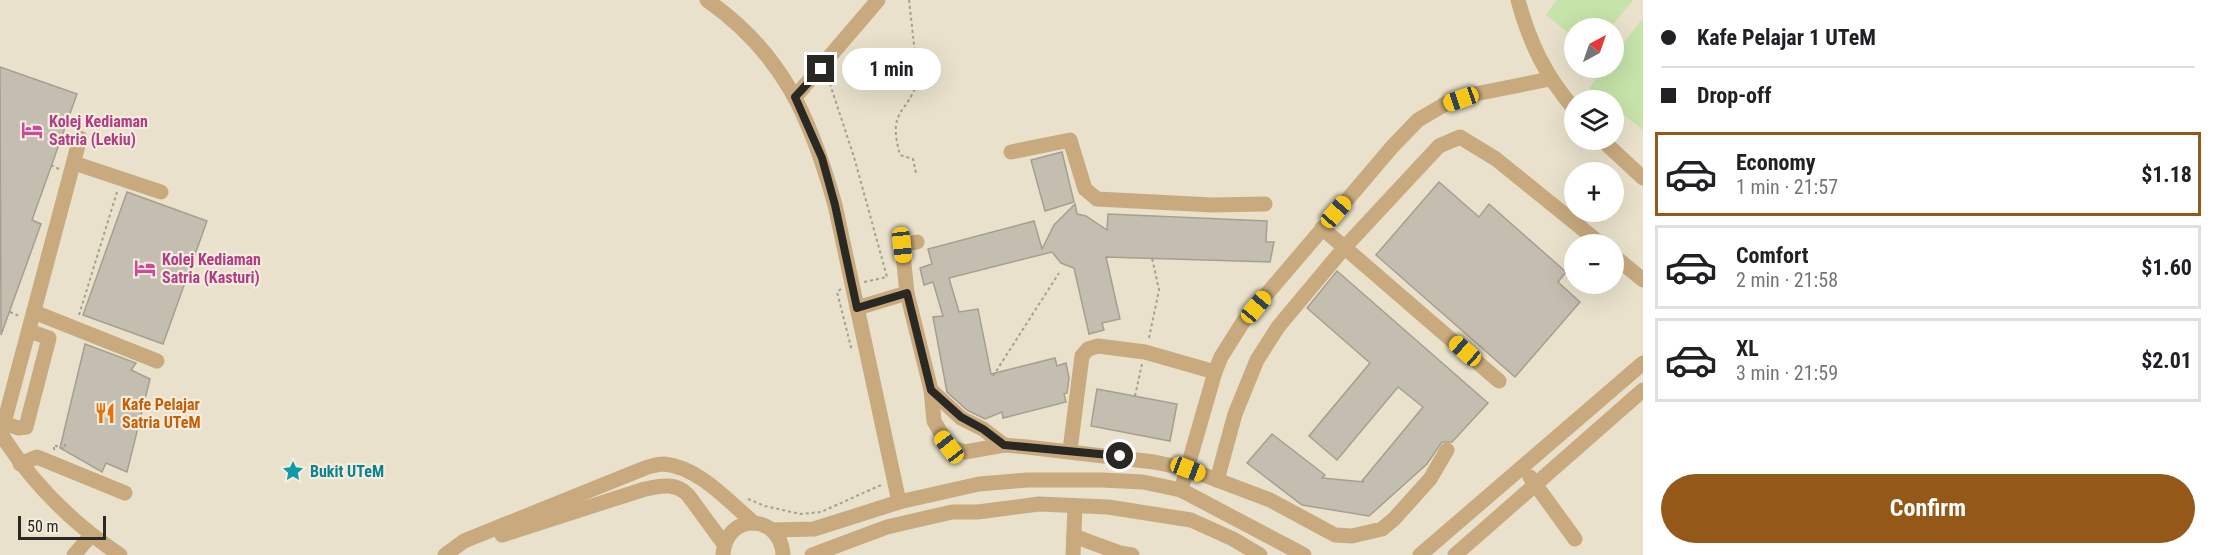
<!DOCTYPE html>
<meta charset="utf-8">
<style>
body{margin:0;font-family:"Roboto Condensed",sans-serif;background:#f6f6f6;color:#202124;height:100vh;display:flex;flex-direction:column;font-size:22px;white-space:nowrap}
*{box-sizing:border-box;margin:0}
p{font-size:20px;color:#757577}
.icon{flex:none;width:33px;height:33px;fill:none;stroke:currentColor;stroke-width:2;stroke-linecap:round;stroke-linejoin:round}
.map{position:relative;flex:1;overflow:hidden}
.drawer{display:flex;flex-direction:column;background:#fff;width:570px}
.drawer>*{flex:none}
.guide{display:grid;align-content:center;height:132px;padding:0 18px;background:#fff}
.needle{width:39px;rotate:40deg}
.tools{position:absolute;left:1564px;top:18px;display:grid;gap:12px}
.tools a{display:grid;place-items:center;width:60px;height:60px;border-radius:50%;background:#fff;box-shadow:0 6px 24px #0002;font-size:30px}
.scale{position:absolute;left:18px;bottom:15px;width:88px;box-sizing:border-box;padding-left:6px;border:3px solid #2a2823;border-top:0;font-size:16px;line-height:21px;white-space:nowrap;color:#2a2823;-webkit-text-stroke:4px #f3edde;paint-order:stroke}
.end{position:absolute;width:27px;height:27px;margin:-14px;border:8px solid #2a2823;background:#fff;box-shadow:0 0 0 3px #fff}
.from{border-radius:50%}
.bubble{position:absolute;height:42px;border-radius:21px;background:#fff;box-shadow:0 6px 24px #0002;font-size:20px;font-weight:700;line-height:42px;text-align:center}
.car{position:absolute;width:18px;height:36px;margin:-18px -9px;border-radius:8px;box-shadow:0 0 4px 2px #0007;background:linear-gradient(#f5c518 24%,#345 0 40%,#f5c518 0 76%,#345 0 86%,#f5c518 0)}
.guide b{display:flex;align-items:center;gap:21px;height:57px;font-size:22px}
.guide b+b{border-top:2px solid #e0e0e0}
.guide i{width:15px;height:15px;background:#202124}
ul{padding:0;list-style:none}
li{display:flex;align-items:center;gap:18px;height:84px;margin:0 12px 9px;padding:0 6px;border:3px solid #e0e0e0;border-radius:0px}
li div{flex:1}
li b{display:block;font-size:22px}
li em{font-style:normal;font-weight:700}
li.on{border-color:#945919}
li>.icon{width:54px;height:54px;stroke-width:1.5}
.primary-button{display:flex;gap:12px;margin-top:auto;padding:12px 18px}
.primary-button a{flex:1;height:69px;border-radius:36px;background:#945919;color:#fff;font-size:24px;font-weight:700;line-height:69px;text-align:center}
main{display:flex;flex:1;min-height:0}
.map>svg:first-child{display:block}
.built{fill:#e9e1cb;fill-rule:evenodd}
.green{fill:#c6e3a9}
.building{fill:#c4beb0;stroke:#a59f91;stroke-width:1.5}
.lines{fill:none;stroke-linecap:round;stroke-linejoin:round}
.path{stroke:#a49f94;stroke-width:2;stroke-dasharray:3 3;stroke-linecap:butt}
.minor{stroke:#c8aa7e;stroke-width:15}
.route{stroke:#2a2823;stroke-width:8}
.labels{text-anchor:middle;stroke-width:4.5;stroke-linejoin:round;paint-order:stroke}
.hotel-label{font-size:16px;font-weight:bold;fill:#b23c85;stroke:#f3edde;text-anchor:start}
.food-label{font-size:16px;font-weight:bold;fill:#c56008;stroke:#f3edde;text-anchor:start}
.culture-label{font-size:16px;font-weight:bold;fill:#0d838f;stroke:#f3edde;text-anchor:start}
</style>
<main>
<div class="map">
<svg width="1643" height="555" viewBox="0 0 1643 555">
<rect width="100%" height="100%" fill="#f3edde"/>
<path class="built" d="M0,0H1643V555H0ZM1575,28H1614V68H1575ZM1575,100H1614V140H1575ZM1575,172H1614V212H1575ZM1575,244H1614V284H1575Z"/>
<g class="green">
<path d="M1557,0H1633L1610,28H1575V38L1546,15Z"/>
<path d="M1643,18V130L1614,107V100H1605L1589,88L1605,68H1614V55Z"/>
</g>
<g class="building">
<path d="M0,67L77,94L32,220L41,224L1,335Z"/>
<path d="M1062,152L1074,202L1045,211L1031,160Z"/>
<path d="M1439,182L1479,217L1489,204L1566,272L1558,282L1580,302L1515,377L1376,255Z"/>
<path d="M127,192L207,221L163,344L83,315Z"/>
<path d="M1075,204L1077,214L1086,216L1107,230L1108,214L1267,221L1266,242H1274L1270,262L1106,257L1120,319L1102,323L1104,330L1089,334L1074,268L1061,263L1052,252L949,278L959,312L978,309L991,374L1055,358L1057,366L1066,363L1069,378L1067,393L1064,394L1066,402L1003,418L1002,412L985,419L967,410L947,392L933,317L943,316L933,282L924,285L920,268L932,264L928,249L1034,221L1042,249L1054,225Z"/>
<path d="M1337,271L1488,403L1452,442H1442L1427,464L1369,516L1302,505L1247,463L1272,434L1325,475L1322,478L1364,482L1362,481L1423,407L1398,387L1337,460L1309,436L1370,363L1307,308Z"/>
<path d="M85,344L136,363L131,370L150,379L127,472L106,463L102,472L60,448Z"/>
<path d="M1097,389L1177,404L1170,441L1091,426Z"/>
</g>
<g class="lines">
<g class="path">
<path d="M909,0L918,80C907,116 887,108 900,155L913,159L916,173"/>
<path d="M828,78L854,157L887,277L864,282"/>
<path d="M51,165L59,169"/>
<path d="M841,289L837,292L852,351"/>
<path d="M10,312L19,316"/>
<path d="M79,315L117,192"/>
<path d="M1149,338L1159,290L1152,258"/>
<path d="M993,376L1059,273"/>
<path d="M1135,396L1142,364"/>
<path d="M54,450V445L64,449L66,441"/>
<path d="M748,499L765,506L800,514L821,512L881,485"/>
</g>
<g class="minor">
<path d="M707,0C783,53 811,119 835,205L899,502"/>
<path d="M1518,0C1530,44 1545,75 1575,110"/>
<path d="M795,97L878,0"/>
<path d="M80,138L1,434C32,483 72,523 120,555"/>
<path d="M1602,140L1643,178"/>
<path d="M1011,152L1070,140L1085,189L1097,199L1212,205L1265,204"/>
<path d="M74,163L161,192"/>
<path d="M1322,228L1499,381"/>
<path d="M917,242L902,245L907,293L931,390L934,421L949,447L965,452L1004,445L1027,447L1154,462L1188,469L1270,500L1335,535L1352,536L1382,529L1394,519L1430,479L1447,450"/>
<path d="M1614,256L1643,280"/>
<path d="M857,308L907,293"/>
<path d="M34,312L157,361"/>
<path d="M931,390L961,418L983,429L1004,445"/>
<path d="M4,423L18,428L26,427L49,338L29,331"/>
<path d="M1070,450L1082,356L1088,349L1098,346L1145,352L1215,372"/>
<path d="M20,464L37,457L125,493"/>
<path d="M1530,477L1575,539"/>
<path d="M1217,480L1235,414L1257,360L1278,327L1344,248L1439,146L1460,137L1496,159L1601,244"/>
<path d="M1181,490L1215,372L1221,357L1243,322L1392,147L1418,120L1447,103L1475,94L1550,79"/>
<path d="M773,530L814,529L899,502L979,484L1027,480H1102L1143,482L1181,490L1304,555"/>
<path d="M502,535L645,489C661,486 675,482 688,495L724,544"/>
<path d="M1074,536L1120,553L1132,555"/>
<path d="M74,555L91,535"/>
<path d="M445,555L464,541L645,468C651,466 658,464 664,464C699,467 729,502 754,523"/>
<path d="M723,555C725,512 781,513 783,555"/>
<path d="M812,555L887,527L952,512H978L1039,504L1108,507L1191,520L1233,539L1260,555"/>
<path d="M1073,555L1075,507"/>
<path d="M1420,555L1643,363"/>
<path d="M1455,555L1643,390"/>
</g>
</g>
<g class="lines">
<path class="route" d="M821,69L795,97L822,158L835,205L857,308L907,293L931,390L961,417L983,429L1004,445L1120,456"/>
</g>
<defs>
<symbol id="hotel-bare" viewBox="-9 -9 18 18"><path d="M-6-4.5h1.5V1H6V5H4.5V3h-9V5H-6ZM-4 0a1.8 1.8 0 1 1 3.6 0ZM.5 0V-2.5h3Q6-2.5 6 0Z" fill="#d1479c" stroke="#f3edde" stroke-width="2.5" paint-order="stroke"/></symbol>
<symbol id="restaurant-bare" viewBox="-9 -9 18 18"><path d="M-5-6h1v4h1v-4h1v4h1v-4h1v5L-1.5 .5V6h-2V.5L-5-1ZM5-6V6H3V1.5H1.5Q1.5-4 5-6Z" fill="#e8710a" stroke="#f3edde" stroke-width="2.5" paint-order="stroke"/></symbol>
<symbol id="sight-bare" viewBox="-9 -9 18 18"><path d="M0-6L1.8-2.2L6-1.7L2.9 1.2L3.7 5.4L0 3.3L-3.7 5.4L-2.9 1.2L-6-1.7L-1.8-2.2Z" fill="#0f9aa8" stroke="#f3edde" stroke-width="2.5" paint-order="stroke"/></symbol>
</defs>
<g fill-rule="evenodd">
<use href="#hotel-bare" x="17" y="115" width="30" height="30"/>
<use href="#hotel-bare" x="130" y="253" width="30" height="30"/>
<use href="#restaurant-bare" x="90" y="398" width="30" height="30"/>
<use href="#sight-bare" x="278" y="456" width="30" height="30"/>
</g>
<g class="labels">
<g class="hotel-label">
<text x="49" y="127">Kolej Kediaman<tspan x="49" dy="18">Satria (Lekiu)</tspan></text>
<text x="162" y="265">Kolej Kediaman<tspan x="162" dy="18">Satria (Kasturi)</tspan></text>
</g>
<g class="food-label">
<text x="122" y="410">Kafe Pelajar<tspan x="122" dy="18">Satria UTeM</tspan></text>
</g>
<g class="culture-label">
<text x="310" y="477">Bukit UTeM</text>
</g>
</g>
</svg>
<div class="tools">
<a><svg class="needle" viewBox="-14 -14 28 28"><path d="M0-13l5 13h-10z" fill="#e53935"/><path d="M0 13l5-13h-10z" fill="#757577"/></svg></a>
<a><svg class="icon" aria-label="layers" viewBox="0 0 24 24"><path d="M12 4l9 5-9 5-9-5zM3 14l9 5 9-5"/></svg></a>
<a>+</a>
<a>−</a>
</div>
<div class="scale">50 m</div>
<i class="end from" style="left:1120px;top:456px"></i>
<i class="end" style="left:821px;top:69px"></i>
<div class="bubble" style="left:842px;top:48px;width:99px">1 min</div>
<i class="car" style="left:1461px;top:99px;rotate:251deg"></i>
<i class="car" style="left:1336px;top:212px;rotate:41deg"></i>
<i class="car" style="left:902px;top:245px;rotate:174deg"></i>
<i class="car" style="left:1256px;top:307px;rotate:40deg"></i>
<i class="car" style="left:1465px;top:351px;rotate:311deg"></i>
<i class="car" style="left:949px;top:447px;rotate:322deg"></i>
<i class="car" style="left:1188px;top:469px;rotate:111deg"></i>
</div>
<section class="drawer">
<div class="guide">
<b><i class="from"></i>Kafe Pelajar 1 UTeM</b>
<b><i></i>Drop-off</b>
</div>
<ul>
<li class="on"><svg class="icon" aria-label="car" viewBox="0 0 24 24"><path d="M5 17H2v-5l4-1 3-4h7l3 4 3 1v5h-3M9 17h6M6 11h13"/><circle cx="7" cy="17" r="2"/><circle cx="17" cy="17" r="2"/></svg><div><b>Economy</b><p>1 min · 21:57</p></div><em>$1.18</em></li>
<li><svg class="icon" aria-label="car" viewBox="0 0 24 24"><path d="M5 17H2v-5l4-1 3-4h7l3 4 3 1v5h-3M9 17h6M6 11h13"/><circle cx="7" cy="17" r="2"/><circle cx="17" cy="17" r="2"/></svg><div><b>Comfort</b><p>2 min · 21:58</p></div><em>$1.60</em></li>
<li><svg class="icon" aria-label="car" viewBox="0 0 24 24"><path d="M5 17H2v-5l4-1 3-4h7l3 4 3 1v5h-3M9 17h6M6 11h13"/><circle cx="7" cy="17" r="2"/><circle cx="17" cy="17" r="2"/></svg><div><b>XL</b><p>3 min · 21:59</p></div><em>$2.01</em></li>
</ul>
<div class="primary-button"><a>Confirm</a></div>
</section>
</main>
